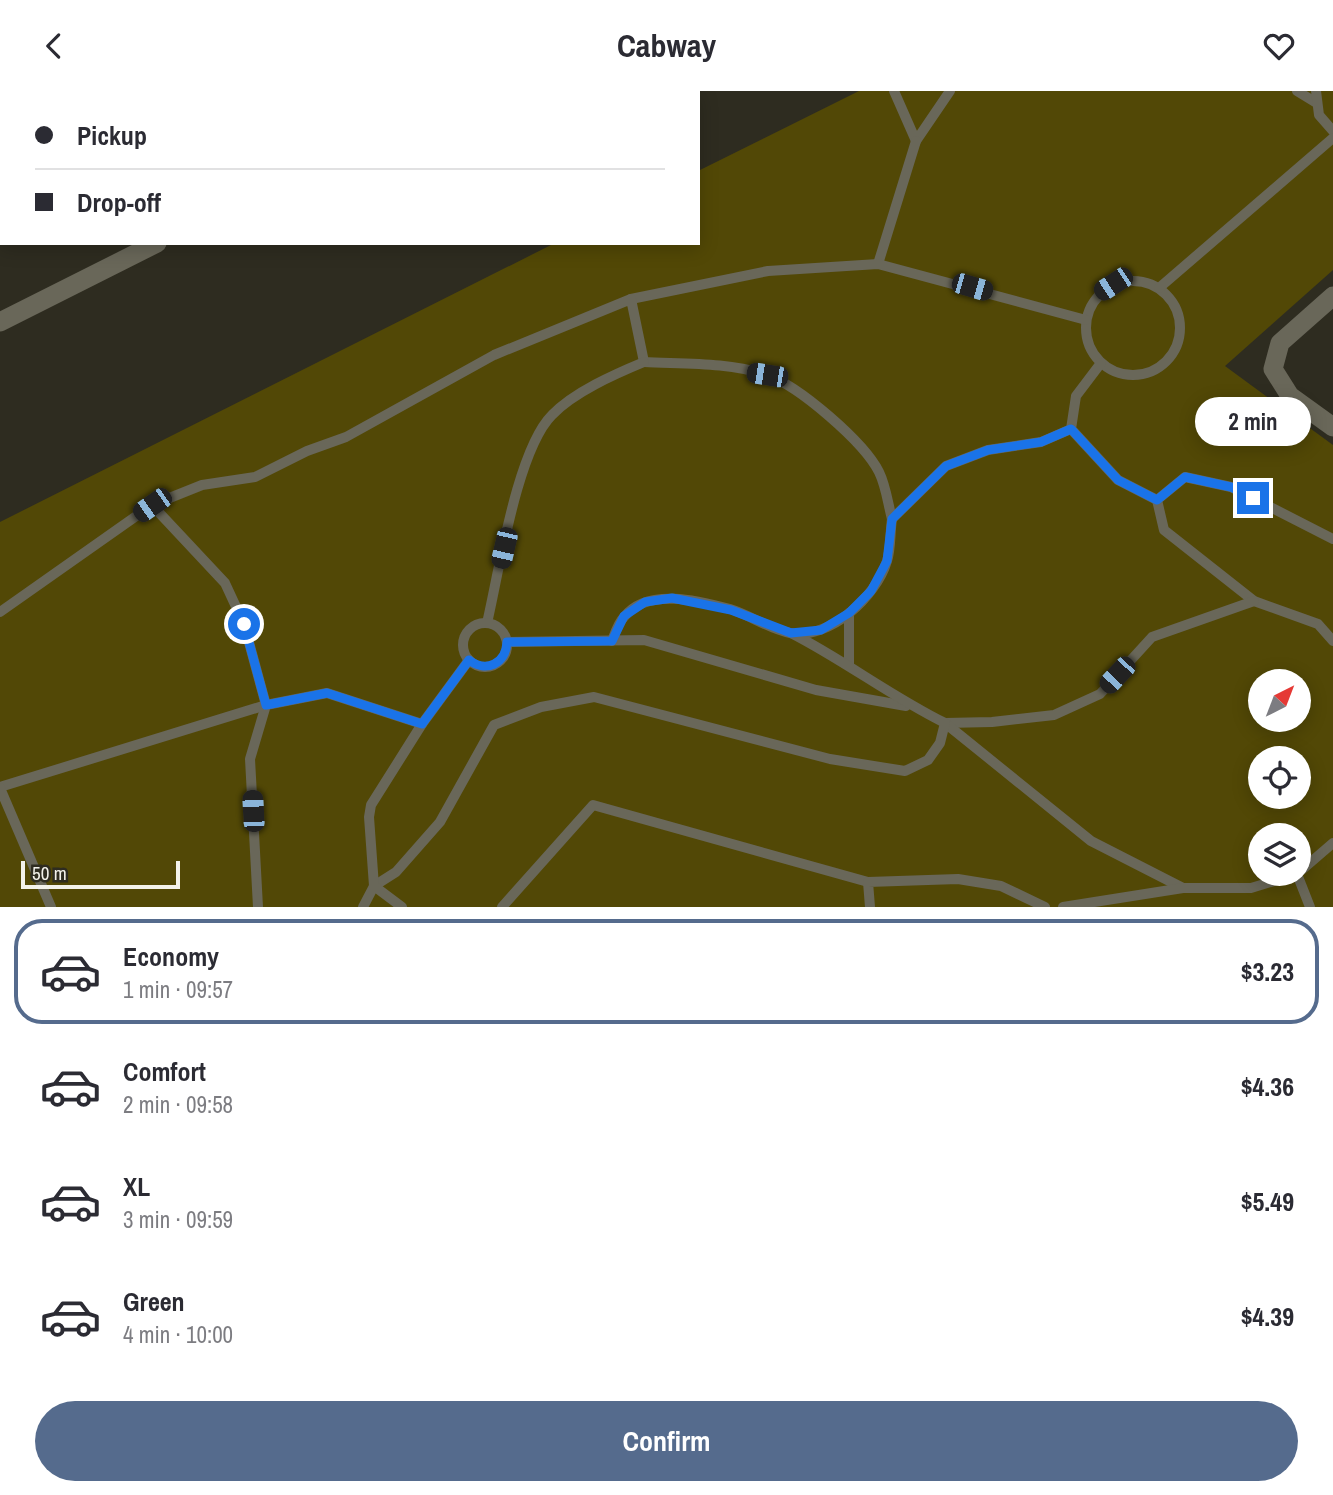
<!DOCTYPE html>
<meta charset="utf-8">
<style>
body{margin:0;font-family:"Archivo Narrow",sans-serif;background:#f7f7f7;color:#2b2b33;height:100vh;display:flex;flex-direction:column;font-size:26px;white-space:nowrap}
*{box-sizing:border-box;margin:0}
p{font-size:23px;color:#7c7c81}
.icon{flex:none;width:38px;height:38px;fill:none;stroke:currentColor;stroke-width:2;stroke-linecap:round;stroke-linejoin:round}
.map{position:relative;height:816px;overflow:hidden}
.details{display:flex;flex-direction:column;background:#fff;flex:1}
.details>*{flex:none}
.hud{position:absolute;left:0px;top:0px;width:700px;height:154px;box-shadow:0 4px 18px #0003;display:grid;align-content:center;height:154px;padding:0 35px;background:#fff}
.needle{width:46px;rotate:42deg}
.fabs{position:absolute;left:1248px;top:578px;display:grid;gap:14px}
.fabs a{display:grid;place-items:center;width:63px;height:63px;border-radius:50%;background:#fff;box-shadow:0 4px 18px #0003;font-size:35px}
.scale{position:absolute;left:21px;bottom:18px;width:159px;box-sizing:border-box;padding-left:7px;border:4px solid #f3f2ea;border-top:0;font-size:19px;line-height:24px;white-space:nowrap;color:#f3f2ea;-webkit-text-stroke:5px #2e2c20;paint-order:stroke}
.end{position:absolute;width:32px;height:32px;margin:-16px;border:9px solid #1a73e8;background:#fff;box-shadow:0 0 0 4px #fff}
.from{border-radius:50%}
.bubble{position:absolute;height:49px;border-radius:24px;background:#fff;box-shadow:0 4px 18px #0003;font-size:23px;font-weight:800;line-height:49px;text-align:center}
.car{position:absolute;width:21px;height:42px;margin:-21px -10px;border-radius:9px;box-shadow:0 0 5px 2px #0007;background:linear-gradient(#222 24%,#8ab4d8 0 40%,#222 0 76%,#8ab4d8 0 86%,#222 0)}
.hud b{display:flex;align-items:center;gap:24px;height:66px;font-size:26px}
.hud b+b{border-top:2px solid #e1e1e2}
.hud i{width:18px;height:18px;background:#2b2b33}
ul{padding:12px 0 0;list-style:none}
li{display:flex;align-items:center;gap:21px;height:105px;margin:0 14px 10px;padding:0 21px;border:4px solid transparent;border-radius:28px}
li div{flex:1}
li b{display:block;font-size:26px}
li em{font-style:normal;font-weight:800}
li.active{border-color:#556b8d}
li>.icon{width:63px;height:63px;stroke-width:1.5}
.button{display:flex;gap:14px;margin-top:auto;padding:14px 35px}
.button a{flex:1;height:80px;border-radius:42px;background:#556b8d;color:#fff;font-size:28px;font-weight:800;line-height:80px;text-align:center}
header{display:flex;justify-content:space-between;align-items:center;height:91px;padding:0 35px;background:#fff;font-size:32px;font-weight:800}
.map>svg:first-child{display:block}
.green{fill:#524806;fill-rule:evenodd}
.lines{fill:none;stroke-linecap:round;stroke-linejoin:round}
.service{stroke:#696759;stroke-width:10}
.minor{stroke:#696759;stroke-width:19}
.route{stroke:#1a73e8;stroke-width:9}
</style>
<header><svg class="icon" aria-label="back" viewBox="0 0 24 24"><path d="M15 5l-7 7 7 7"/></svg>Cabway<svg class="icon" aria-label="heart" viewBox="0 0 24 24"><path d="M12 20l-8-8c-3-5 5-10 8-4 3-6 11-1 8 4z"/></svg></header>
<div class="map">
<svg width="1333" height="816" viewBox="0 0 1333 816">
<rect width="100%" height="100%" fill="#2e2c20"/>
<path class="green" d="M859,0H1333V179L1225,275L1333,354V816H0V431L555,152H698V80ZM1260,590H1298V628H1260ZM1260,667H1298V705H1260ZM1260,744H1298V782H1260Z"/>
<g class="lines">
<g class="service">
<path d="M894,0L916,50L950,0"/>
<path d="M1297,0L1315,11"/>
<path d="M1316,0L1319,24L1333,40"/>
<path d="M878,173L916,50"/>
<circle cx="1133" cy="237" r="47"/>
<path d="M1159,197L1333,47"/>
<path d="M631,208L768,180L878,173L1086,229"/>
<path d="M1101,272L1076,305L1071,338L1118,389L1157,409"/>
<path d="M1333,448L1231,396L1185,386L1157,409L1164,439L1254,510L1318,533L1333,550"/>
<path d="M0,521L152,414L202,394L255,386L307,360L346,346L494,264L631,208L644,271C684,273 729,271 767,284C799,295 864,351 879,381C886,395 888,413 892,428L946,375L988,359L1041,351L1071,338"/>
<path d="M487,532C499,481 517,359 552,324C574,301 615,283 644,271"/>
<circle cx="485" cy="554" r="22"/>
<path d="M612,550C615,542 618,532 624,526C647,496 700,510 730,518C750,524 769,538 790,542C830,549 876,506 887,470C891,458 890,441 892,428"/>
<path d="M507,551L644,549L816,599L906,615"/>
<path d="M849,573V522"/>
<path d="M945,632L992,631L1054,624L1100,603L1152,546L1254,510"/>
<path d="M945,632L1091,750L1183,797"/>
<path d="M0,696L266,614L244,533L225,492L152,414"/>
<path d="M0,697L51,816"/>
<path d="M1297,783L1310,816"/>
<path d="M258,816L250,668L266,614L327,602L422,633L469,569"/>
<path d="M363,816L374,795L396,781L440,731L494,634L541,616L594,606L830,668L905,680L928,669L940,652L945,632C892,606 844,569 791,542"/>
<path d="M402,816L374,795L369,726L371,714L422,633"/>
<path d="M502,816L593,714L868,791"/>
<path d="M870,816L868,791L958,788L1001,795L1045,816"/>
<path d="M1063,816L1183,797H1251L1297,783L1333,752"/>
</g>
<g class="minor">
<path d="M460,2L464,0"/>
<path d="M1333,205L1280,252L1273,278L1290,305L1333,336"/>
<path d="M0,231L157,152"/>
</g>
</g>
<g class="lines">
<path class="route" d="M244,533L266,614L327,602L422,633L469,569C486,582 506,573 507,551L612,550L624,525L645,511L672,507L731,519L791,542L821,539L849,522L871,500L887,470L892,428L946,375L988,359L1041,351L1071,338L1118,389L1157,409L1185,386L1231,396L1253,407"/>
</g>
</svg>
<div class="fabs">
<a><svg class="needle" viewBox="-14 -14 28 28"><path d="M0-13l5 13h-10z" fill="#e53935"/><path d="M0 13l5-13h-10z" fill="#7c7c81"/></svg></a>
<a><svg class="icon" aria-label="locate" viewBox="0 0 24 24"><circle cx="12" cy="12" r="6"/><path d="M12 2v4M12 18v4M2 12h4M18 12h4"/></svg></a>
<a><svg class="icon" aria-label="layers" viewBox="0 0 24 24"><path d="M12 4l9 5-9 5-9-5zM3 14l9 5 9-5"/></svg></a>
</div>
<div class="scale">50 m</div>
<i class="end from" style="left:244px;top:533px"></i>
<i class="end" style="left:1253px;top:407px"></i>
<div class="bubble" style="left:1195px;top:306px;width:116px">2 min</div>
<i class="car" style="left:1113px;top:193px;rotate:237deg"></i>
<i class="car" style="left:972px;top:196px;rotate:106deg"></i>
<i class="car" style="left:767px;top:284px;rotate:279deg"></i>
<i class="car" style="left:152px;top:414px;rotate:235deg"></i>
<i class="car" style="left:504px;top:457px;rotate:193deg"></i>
<i class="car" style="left:1117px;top:584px;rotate:223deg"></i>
<i class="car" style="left:253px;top:720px;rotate:357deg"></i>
<div class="hud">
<b><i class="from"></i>Pickup</b>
<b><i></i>Drop-off</b>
</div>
</div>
<section class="details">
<ul>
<li class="active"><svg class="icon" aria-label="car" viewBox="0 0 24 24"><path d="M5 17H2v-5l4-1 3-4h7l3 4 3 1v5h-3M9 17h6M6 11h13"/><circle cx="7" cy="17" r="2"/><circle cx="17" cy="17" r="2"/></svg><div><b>Economy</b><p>1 min · 09:57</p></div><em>$3.23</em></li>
<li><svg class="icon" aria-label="car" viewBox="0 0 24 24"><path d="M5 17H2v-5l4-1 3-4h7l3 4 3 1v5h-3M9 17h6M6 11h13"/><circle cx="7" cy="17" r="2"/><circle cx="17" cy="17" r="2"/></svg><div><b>Comfort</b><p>2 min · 09:58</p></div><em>$4.36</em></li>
<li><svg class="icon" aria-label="car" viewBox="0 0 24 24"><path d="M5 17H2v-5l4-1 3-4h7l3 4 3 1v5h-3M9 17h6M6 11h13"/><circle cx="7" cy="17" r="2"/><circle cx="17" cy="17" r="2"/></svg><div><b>XL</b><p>3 min · 09:59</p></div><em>$5.49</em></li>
<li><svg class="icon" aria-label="car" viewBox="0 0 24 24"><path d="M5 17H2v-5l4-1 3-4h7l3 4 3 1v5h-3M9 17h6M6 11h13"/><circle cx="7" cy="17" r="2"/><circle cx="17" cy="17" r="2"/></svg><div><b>Green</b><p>4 min · 10:00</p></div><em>$4.39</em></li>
</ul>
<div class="button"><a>Confirm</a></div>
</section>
